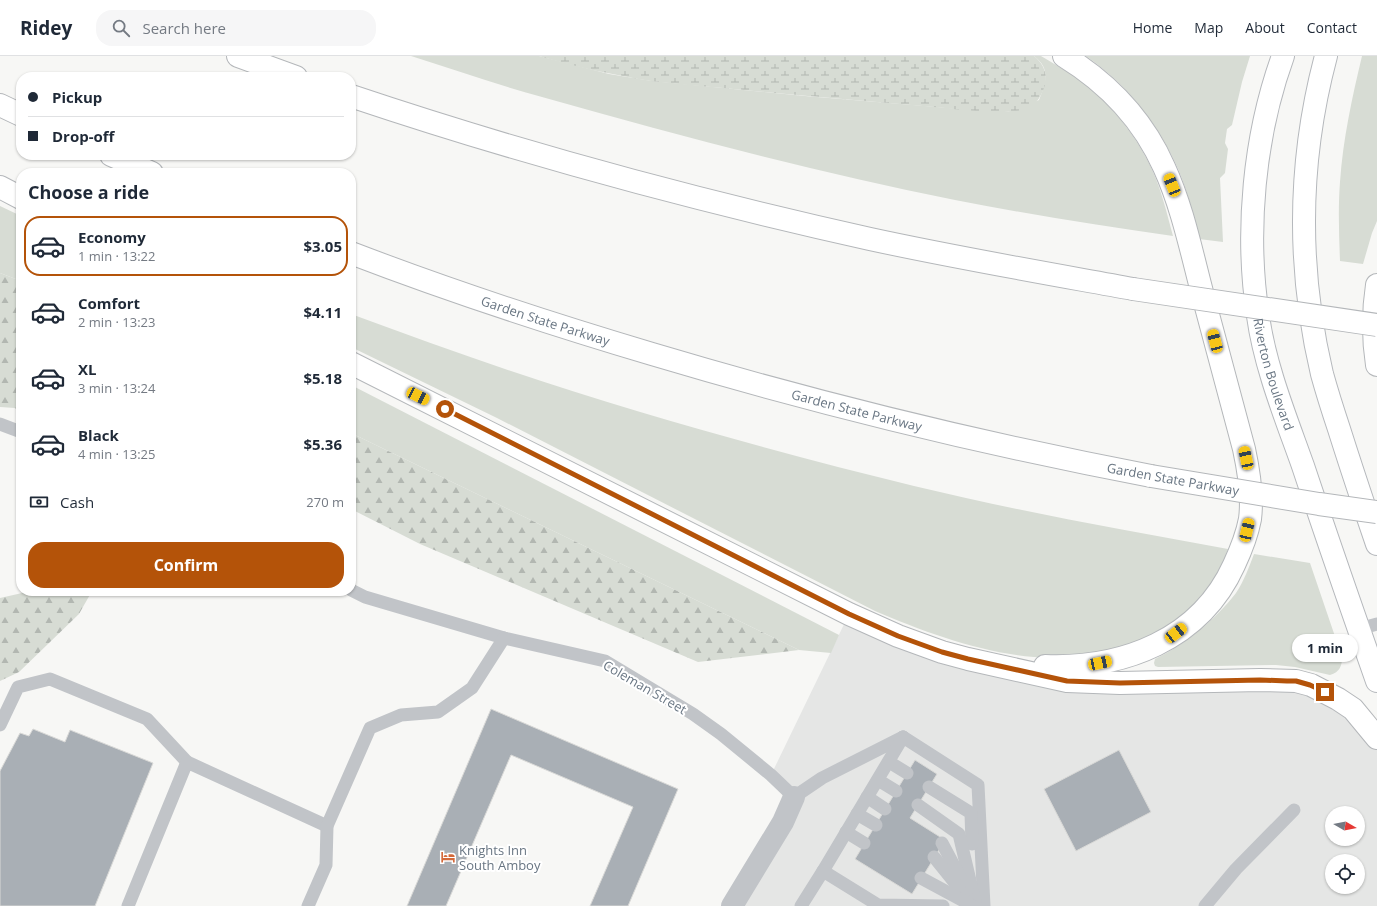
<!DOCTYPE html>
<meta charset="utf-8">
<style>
body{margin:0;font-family:"Open Sans",sans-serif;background:#f6f6f7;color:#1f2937;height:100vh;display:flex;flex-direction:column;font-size:15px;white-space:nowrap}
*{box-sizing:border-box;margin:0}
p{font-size:13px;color:#747a83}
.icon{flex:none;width:22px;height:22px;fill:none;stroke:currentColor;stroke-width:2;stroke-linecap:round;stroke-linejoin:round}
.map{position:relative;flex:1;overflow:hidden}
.side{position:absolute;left:16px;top:112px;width:340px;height:428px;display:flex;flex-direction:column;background:#fff;border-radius:16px;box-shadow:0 1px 3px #0004}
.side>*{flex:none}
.top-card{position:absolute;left:16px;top:16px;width:340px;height:88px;border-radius:16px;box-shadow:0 1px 3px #0004;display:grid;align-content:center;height:88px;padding:0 12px;background:#fff}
.needle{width:26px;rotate:99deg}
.tools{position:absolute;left:1325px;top:750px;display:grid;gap:8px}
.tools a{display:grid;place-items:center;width:40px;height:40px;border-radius:50%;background:#fff;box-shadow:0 1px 3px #0004;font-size:20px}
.end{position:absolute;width:18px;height:18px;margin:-9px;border:5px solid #b45309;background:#fff;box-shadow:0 0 0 2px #fff}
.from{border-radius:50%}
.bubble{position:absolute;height:28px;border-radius:14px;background:#fff;box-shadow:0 1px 3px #0004;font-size:13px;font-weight:700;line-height:28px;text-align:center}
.car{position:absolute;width:12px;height:24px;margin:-12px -6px;border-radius:5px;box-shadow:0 0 3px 1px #0007;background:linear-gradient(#f5c518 24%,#345 0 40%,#f5c518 0 76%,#345 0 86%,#f5c518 0)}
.top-card b{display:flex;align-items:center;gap:14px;height:38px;font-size:15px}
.top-card b+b{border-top:1px solid #e0e1e3}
.top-card i{width:10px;height:10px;background:#1f2937}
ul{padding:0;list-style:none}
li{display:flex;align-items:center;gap:12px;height:60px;margin:0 8px 6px;padding:0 4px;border:2px solid transparent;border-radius:16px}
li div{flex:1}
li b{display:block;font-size:15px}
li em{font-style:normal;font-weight:700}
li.selected{border-color:#b45309}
li>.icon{width:36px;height:36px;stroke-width:1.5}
h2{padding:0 12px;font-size:18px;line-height:48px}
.pay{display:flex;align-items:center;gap:10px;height:44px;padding:0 12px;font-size:15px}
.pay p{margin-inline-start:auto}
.action{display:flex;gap:8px;margin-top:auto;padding:8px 12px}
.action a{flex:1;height:46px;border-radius:16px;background:#b45309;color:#fff;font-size:16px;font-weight:700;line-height:46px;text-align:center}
header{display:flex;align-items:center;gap:24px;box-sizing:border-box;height:56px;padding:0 20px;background:#fff;border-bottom:1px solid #e0e1e3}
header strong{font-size:19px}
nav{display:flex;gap:22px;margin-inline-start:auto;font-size:14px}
.search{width:280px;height:36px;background:#f6f6f7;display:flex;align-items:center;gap:10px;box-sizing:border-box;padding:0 14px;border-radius:16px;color:#747a83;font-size:15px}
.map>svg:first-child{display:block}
.built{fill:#e5e6e5;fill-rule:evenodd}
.grass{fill:#d7dcd4}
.forest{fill:url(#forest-firs)}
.wetland{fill:url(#wetland-marsh)}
.building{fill:#a9afb5;stroke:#d9d9d7}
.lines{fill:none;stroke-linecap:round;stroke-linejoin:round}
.primary-casing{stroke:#b5b8bc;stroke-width:24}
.motorway-casing{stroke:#b4b7ba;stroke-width:24}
.service{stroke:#c1c4c8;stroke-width:13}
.minor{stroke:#c1c4c8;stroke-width:22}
.primary{stroke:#fff;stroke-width:22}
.motorway{stroke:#fff;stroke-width:22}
.motorway-bridge-casing{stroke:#b4b7ba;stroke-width:24;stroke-linecap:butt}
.motorway-bridge{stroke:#fff;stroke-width:22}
.route{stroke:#b45309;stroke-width:5}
.labels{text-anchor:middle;stroke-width:4;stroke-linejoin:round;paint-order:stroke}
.street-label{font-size:13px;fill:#697683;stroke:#fff}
.poi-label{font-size:13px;fill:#697683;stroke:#fff;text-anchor:start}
</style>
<header>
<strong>Ridey</strong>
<div class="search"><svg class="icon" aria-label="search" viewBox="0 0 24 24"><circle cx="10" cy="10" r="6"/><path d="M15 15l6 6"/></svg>Search here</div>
<nav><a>Home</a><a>Map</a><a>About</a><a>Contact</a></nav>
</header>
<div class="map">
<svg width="1377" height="850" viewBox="0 0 1377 850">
<defs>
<pattern id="forest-firs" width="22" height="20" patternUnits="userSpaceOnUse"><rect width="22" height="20" fill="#d7dcd4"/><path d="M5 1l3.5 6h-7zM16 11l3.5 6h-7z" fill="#b2b7b1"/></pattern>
<pattern id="wetland-marsh" width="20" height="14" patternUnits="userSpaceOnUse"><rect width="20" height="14" fill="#d7dcd4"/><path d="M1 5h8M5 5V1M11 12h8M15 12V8" fill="none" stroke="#b2b7b1"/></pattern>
</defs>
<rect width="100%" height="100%" fill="#f7f7f5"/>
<path class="built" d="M849,558L1067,625H1296L1377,682V850H732L790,752L771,719ZM1332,757H1358V783H1332ZM1332,805H1358V831H1332Z"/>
<g class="grass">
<path d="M411,0H539L609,18L652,25L805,40L973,54L1008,56L1039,44C1046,26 1051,13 1034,0H1041C1052,7 1064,13 1075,21C1108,44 1137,79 1153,116C1162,136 1167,158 1173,180C1100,170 1027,158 955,144C816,116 679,80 542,41C498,29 455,14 411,0Z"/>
<path d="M1086,0H1250L1242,26L1232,69L1227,73L1225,87L1228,93L1225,117L1220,122L1223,186L1199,183C1193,160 1188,137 1179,115C1160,70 1127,28 1086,0Z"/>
<path d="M1362,0H1377V165L1372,177L1363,208L1340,205C1339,179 1338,152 1340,126C1343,83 1352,42 1362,0Z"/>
<path d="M0,150L21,160V225L0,217Z"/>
<path d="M351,258C405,278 460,298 514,316C646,360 780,397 914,430C1018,455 1123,474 1228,493C1225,502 1222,511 1218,518C1198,551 1165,577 1129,589C1114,594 1098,596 1082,598C1072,599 1062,602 1052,602C992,601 929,578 875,555L497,362L351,291Z"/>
<path d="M351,329L839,579L831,597L799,594L351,377Z"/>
<path d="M1254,498L1310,507L1342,601C1342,610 1340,616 1330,619L1295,611L1276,609L1158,611L1155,610L1154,607L1155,603C1186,588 1215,564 1236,537C1244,525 1249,511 1254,498Z"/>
</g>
<g class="forest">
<path d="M0,217L21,225V357L15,352L0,351Z"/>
<path d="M351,377L799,594L698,606L420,488L351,453Z"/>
<path d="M31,535H92L79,558L19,616L0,625V542Z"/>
</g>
<path class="wetland" d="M539,0H1034C1043,7 1048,18 1045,29C1041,41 1037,48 1025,53C1005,60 957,53 934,51C864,45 794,39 723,32C699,30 675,28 651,25C613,19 576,11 539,0Z"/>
<g class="building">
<path d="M491,653L678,733L628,850H590L633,751L511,699L446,850H407Z"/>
<path d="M33,673L65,686L70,674L153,707L95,850H0V715L20,677L29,680Z"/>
<path d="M1119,694L1151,756L1076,795L1044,733Z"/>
<path d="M915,704L937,718L910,762L945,784L912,838L855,803Z"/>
</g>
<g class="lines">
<defs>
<g id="primary">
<path id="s1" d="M1283,0C1254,80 1245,176 1258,260C1265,311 1286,362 1303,410C1327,482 1352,554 1377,625"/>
<path d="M1326,0C1298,105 1297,212 1322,318C1327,336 1333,355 1339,373C1351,411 1364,450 1377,488"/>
</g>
<g id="motorway">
<path d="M238,0L296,21"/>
<path d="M351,40C521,97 695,144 870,183C957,202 1045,217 1133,233"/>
<path d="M0,49L21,59"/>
<path d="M111,99L152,117"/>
<path d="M0,131L21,142"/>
<path id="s2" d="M351,197C450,235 551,268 652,298C816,347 983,388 1151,420"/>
<path d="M1377,229C1373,255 1373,283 1377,309"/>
<path d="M351,307L849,558L898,580L942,596L968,603L1067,625L1120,627L1260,624L1296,625L1311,629L1338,643L1353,653L1377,682"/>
<path d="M1045,610C1123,613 1200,584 1234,509C1241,494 1247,479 1250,463C1253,440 1249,416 1244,393C1230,341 1216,288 1202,236C1191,194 1182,150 1164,111C1143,64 1108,27 1064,0"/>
</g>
</defs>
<use href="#primary" class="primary-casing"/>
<use href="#motorway" class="motorway-casing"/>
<g class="service">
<path d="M0,368L21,376"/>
<path d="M351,534L365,541L504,582L605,605L693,658L721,678L771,719L794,741L822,722L903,681"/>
<path d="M1359,573L1377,568"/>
<path d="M0,669L18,631L50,623L147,663L187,706"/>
<path d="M903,681L978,729L984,850"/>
<path d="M889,706L907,717"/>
<path d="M878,724L896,735"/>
<path d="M929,731L971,757L972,788"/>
<path d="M867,741L885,753"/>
<path d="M918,749L959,778L976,850"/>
<path d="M857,758L876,769"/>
<path d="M846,776L864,787"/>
<path d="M942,787L967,834"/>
<path d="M934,801L959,832"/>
<path d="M823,815L903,681"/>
<path d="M921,822L973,850"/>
<path d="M128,850L187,706L327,770"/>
<path d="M308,850L326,809L327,770L370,672L401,659L438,656L472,632L504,582"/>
<path d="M801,850L823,815L878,849L943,850"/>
<path d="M1205,850L1236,813L1294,754"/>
</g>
<path class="minor" d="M732,850L783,766L794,741"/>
<use href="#primary" class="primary"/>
<use href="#motorway" class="motorway"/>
<defs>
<g id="motorway-bridge">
<path d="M1133,233L1377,269"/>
<path d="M1151,420L1319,448L1377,456"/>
</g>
</defs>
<use href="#motorway-bridge" class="motorway-bridge-casing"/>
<use href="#motorway-bridge" class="motorway-bridge"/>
</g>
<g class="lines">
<path class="route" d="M445,353L849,558L898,580L942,596L968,603L1067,625L1120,627L1260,624L1287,625H1296L1310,629L1325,636"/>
</g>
<defs>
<symbol id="hotel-bare" viewBox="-9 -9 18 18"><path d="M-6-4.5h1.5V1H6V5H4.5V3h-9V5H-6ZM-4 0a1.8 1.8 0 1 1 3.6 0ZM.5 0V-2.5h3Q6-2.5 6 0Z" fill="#d3693a" stroke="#fff" stroke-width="2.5" paint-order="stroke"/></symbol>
</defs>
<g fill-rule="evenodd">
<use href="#hotel-bare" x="438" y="791" width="20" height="20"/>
</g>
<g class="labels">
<g class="street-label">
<text dy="5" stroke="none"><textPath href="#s2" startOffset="206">Garden State Parkway</textPath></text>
<text dy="5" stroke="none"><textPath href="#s1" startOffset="324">Riverton Boulevard</textPath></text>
<text dy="5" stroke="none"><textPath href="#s2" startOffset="530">Garden State Parkway</textPath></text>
<text transform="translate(1173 423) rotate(10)" y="5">Garden State Parkway</text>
<text transform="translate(645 631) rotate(30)" y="5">Coleman Street</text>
</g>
<g class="poi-label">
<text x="459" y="799">Knights Inn<tspan x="459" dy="15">South Amboy</tspan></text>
</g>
</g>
</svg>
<div class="tools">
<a><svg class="needle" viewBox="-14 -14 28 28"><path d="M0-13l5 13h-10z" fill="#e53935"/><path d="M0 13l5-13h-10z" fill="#747a83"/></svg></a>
<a><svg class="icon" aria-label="locate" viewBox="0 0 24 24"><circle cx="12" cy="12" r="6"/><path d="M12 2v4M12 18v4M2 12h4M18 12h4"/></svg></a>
</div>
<i class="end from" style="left:445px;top:353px"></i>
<i class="end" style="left:1325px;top:636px"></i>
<div class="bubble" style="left:1292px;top:578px;width:66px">1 min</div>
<i class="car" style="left:1172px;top:129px;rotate:338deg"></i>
<i class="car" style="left:1215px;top:285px;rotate:345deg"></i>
<i class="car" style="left:418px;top:340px;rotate:116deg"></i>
<i class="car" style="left:1246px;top:402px;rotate:348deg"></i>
<i class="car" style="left:1247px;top:474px;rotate:13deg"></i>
<i class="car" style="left:1176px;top:577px;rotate:52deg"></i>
<i class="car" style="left:1100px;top:607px;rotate:78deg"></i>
<div class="top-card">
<b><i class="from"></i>Pickup</b>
<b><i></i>Drop-off</b>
</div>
<section class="side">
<h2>Choose a ride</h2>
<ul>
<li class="selected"><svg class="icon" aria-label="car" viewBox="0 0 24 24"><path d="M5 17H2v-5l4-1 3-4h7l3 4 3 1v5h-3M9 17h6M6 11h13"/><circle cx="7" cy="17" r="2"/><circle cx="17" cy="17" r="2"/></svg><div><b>Economy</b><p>1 min · 13:22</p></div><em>$3.05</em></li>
<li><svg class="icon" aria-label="car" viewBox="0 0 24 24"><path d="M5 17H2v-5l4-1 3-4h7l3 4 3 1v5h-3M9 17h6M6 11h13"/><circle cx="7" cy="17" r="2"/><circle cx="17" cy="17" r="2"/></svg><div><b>Comfort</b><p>2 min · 13:23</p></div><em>$4.11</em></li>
<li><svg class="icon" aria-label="car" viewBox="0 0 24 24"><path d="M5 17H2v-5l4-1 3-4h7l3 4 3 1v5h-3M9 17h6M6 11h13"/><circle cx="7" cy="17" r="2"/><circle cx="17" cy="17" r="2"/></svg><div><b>XL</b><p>3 min · 13:24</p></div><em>$5.18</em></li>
<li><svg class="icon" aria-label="car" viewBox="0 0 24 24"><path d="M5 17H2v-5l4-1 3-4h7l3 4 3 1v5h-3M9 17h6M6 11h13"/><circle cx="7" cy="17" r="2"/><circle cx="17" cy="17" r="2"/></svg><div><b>Black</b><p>4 min · 13:25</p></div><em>$5.36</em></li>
</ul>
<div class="pay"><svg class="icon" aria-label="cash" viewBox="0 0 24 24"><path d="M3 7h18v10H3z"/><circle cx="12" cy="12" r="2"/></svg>Cash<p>270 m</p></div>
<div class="action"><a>Confirm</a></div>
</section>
</div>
